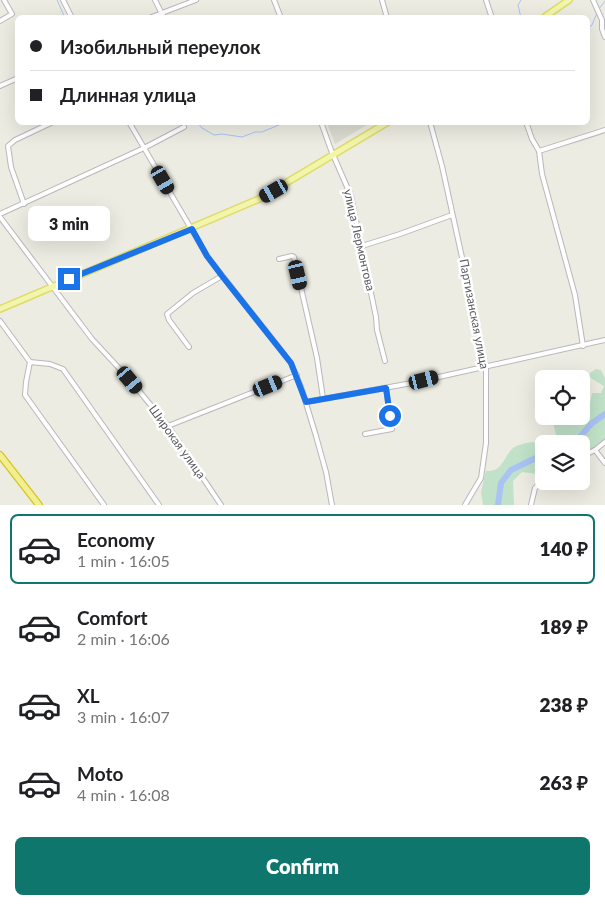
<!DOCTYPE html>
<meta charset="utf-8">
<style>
body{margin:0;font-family:Lato,sans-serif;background:#f6f6f6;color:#202124;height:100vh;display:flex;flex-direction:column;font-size:19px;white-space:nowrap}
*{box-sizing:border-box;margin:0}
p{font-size:16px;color:#757577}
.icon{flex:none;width:28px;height:28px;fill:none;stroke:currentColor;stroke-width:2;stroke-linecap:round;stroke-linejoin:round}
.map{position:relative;height:505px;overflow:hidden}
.side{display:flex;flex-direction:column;background:#fff;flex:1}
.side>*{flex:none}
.top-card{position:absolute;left:15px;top:15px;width:575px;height:110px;border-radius:8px;box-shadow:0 5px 20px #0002;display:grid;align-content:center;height:110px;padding:0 15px;background:#fff}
.tools{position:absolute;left:535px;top:370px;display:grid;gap:10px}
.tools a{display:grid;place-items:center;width:55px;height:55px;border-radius:8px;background:#fff;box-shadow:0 5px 20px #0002;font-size:25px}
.end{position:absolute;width:22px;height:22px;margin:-11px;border:6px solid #1a73e8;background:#fff;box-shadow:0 0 0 2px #fff}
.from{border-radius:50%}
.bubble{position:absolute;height:35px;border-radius:8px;background:#fff;box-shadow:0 5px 20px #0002;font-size:16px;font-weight:800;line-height:35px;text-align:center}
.car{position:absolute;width:15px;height:30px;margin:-15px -8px;border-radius:6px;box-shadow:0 0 4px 1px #0007;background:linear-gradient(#222 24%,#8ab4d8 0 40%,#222 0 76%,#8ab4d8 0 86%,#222 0)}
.top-card b{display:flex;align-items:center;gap:18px;height:48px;font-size:19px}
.top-card b+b{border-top:1px solid #e0e0e0}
.top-card i{width:12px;height:12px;background:#202124}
ul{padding:9px 0 0;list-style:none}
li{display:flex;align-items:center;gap:15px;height:70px;margin:0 10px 8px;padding:0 5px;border:2px solid transparent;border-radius:8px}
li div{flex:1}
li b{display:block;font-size:19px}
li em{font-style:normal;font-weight:800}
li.active{border-color:#0f766e}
li>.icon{width:45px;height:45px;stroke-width:1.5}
.action{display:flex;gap:10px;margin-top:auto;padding:10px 15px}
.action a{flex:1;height:58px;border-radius:8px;background:#0f766e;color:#fff;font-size:20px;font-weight:800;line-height:58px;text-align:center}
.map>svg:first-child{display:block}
.education{fill:#dbdbd1}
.green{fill:#c1e1c8}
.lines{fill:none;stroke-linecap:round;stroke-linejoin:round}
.stream{stroke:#a9c3f5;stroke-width:1}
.river{stroke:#a9c3f5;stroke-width:6}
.minor-casing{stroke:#b8b8bd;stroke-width:6}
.major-casing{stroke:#e2da65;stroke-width:8}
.highway-casing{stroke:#d6c418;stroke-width:8}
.minor{stroke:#fff;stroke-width:4}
.major{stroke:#f2f6ad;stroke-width:5}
.highway{stroke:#f1ee94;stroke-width:5.5}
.route{stroke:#1a73e8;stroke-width:6}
.labels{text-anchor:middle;stroke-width:5;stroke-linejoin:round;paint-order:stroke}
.street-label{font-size:12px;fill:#5b5c61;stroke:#fff}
</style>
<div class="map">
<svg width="605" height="505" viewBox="0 0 605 505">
<rect width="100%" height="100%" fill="#ecece2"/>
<path class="education" d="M327,123V122L370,123L335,144Z"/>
<g class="green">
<path d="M596,369L601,370L605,378V440L591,451L581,455V444H552L557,440L552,417L570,416L572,421L576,423L588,415L592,393H601L604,386L589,377L590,373Z"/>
<path d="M532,442L549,444H544V471L543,466L540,464L534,467L537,474L522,472L513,481L514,505H483L481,492L486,471C503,472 503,458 512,449C516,445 526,443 532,442Z"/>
</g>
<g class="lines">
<g class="stream">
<path d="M57,0L65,18"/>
<path d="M521,0L518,5L521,18"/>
<path d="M599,9L605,1"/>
<path d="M588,29L592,25L597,13"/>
<path d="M197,122L202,128L214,135L222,134L242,137L255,132H262L286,122"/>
</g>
<g class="river">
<path d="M574,444L591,424L605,414"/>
<path d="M498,505L501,483L511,470L544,454"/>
</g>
<defs>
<g id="minor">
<path d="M63,0L72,18"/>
<path d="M155,0L164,18"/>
<path d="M274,0L281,18"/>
<path d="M382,0L387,18"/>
<path d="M486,0L492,18"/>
<path d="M593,0L602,20V29L605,37"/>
<path d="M149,18L196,0"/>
<path d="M0,21L12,14L4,0"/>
<path d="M0,86L18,78"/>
<path d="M129,122L207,256L291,363L301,387L316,436L326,472L332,505"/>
<path d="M321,122L331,150L351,196L376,317L377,330L385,361"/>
<path d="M430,122L442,166L486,367V443L481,478L465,505"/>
<path d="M526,122L532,139L539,151L542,174L575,295L583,346"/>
<path d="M539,151L605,130"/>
<path d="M24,204L11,167L8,146L15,140L53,122"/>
<path d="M0,214L144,148L184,127"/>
<path d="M0,217L92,339L130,380L168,426L221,505"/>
<path d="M362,246L400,234L452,215"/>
<path d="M279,259L292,256L294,257L317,358L323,398"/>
<path d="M0,321L30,362L50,364L63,369L159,505"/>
<path d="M189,347L169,320L167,314L193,293L222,276"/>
<path d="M30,362L26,382L25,395L104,505"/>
<path d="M306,402L412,383L605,340"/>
<path d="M168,426L297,375"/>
<path d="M365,434L392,429L386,388"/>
<path d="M595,450L605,463"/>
<path d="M581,457L595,450L605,442"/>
<path d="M531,505L535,488L544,479"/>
</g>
<g id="major">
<path d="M543,18L569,0"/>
<path d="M0,309L259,199L388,122"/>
</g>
<path id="highway" d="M0,455L39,505"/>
</defs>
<use href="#minor" class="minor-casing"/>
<use href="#major" class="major-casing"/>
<use href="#highway" class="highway-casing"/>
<use href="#minor" class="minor"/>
<use href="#major" class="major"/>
<use href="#highway" class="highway"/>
</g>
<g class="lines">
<path class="route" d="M69,279L192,229L207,256L222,276L291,363L306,402L386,388L390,416"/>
</g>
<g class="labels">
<g class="street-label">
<text transform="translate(359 240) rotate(77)" y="4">улица Лермонтова</text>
<text transform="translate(474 314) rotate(79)" y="4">Партизанская улица</text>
<text transform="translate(177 442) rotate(54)" y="4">Широкая улица</text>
</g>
</g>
</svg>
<div class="tools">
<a><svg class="icon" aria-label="locate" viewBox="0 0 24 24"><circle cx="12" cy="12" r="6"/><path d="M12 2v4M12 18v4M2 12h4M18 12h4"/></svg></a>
<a><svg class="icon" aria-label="layers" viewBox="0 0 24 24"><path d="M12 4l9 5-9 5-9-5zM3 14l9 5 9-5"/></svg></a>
</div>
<i class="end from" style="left:390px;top:416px"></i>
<i class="end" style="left:69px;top:279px"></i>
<div class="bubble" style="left:28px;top:206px;width:82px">3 min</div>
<i class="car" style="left:163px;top:180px;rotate:150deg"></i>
<i class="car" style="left:274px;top:191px;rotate:240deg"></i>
<i class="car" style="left:298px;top:275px;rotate:167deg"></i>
<i class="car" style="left:130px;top:380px;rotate:140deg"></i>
<i class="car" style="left:424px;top:380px;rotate:76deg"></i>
<i class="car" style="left:268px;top:386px;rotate:68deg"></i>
<div class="top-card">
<b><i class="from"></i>Изобильный переулок</b>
<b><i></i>Длинная улица</b>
</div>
</div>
<section class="side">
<ul>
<li class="active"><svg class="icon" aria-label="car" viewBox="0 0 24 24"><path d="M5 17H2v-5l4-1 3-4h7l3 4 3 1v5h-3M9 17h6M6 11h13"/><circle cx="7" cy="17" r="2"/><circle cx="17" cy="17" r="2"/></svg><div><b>Economy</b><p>1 min · 16:05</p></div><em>140 ₽</em></li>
<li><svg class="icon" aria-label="car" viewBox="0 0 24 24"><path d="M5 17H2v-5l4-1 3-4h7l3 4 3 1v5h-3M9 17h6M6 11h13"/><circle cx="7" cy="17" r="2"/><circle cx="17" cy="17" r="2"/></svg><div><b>Comfort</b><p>2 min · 16:06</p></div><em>189 ₽</em></li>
<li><svg class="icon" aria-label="car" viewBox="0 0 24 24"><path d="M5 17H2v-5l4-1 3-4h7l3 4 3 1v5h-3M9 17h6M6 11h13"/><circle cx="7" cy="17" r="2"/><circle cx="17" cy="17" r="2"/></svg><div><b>XL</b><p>3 min · 16:07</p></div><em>238 ₽</em></li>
<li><svg class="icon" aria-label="car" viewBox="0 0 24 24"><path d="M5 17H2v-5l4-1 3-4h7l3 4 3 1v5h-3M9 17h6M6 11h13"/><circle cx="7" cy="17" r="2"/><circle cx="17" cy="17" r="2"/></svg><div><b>Moto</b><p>4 min · 16:08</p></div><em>263 ₽</em></li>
</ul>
<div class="action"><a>Confirm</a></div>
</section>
